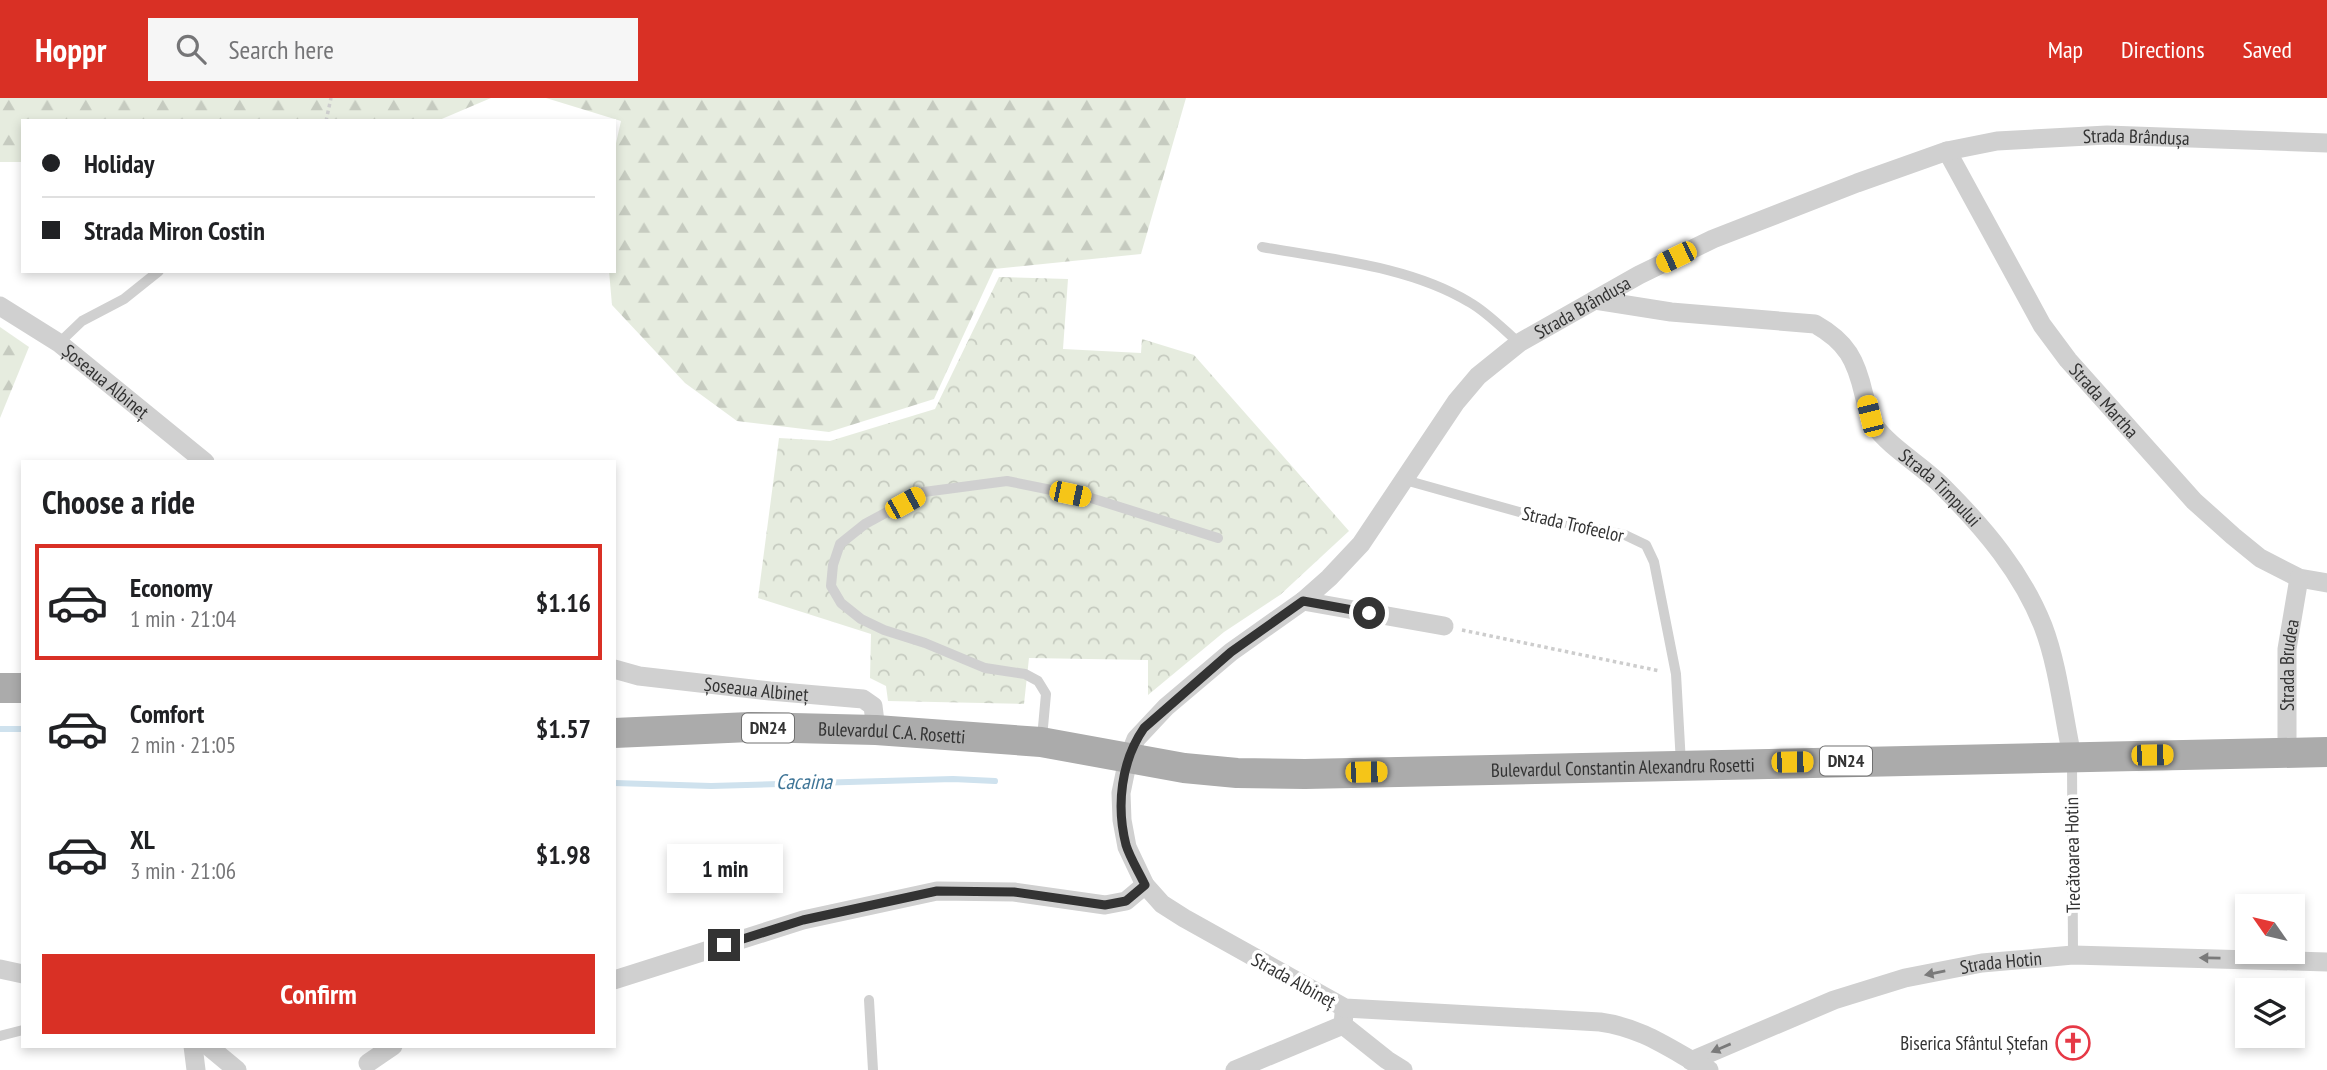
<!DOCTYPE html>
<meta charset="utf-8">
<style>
body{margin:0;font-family:"PT Sans Narrow",sans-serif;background:#f6f6f6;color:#202124;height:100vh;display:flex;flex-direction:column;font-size:26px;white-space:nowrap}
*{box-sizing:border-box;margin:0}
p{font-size:23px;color:#757577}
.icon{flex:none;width:38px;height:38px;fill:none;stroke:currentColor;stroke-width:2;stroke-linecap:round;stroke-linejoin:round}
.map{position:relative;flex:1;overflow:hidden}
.side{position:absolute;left:21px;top:362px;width:595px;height:588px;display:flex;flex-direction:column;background:#fff;border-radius:0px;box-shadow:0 4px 10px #0003}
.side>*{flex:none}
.top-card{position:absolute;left:21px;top:21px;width:595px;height:154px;border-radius:0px;box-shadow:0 4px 10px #0003;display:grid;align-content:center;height:154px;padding:0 21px;background:#fff}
.needle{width:46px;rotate:304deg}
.controls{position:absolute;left:2235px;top:796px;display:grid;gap:14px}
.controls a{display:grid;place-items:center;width:70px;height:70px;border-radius:0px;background:#fff;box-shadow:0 4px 10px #0003;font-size:35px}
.end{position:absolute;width:32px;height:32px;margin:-16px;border:9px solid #333;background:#fff;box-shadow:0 0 0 4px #fff}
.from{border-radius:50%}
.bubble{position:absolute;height:49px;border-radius:0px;background:#fff;box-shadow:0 4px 10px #0003;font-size:23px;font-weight:700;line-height:49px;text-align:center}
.car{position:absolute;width:21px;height:42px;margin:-21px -10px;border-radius:9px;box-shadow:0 0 5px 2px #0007;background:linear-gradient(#f5c518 24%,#345 0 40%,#f5c518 0 76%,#345 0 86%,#f5c518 0)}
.top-card b{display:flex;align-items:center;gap:24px;height:66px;font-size:26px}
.top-card b+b{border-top:2px solid #e0e0e0}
.top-card i{width:18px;height:18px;background:#202124}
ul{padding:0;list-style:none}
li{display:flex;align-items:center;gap:21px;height:116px;margin:0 14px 10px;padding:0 7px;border:4px solid transparent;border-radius:0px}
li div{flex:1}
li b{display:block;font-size:26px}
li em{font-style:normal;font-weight:700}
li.current{border-color:#d93025}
li>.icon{width:63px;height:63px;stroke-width:1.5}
h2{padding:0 21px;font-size:32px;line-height:84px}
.primary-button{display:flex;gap:14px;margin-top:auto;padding:14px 21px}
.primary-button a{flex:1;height:80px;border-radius:0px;background:#d93025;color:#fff;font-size:28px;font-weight:700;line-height:80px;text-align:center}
header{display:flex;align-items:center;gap:42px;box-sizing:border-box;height:98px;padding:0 35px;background:#d93025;color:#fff}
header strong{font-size:33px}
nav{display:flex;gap:38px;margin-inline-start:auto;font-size:24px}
.search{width:490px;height:63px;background:#f6f6f6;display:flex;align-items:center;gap:18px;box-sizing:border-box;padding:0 24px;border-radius:0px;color:#757577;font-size:26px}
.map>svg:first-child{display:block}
.forest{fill:url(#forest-firs)}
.park{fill:url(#park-crowns)}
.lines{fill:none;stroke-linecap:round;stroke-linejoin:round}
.stream{stroke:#cfe2ee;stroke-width:6}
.path{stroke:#cdcdcd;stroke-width:3.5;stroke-dasharray:3.5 3.5;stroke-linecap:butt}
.lane{stroke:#d0d0d0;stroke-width:10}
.street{stroke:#d0d0d0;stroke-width:19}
.primary{stroke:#ababab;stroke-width:30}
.oneway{fill:#7a7a7a}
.route{stroke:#333;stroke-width:9}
.labels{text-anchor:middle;stroke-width:7;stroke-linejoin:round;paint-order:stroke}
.shield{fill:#fff;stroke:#707070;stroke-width:2}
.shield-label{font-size:18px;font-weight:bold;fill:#333}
.street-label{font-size:19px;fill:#333;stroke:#fff}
.poi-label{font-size:19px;fill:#333;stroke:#fff;text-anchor:end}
.water-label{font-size:21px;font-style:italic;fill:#3f7597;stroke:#fff}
</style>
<header>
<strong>Hoppr</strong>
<div class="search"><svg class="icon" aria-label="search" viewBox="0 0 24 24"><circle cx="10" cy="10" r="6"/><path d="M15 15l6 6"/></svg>Search here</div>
<nav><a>Map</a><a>Directions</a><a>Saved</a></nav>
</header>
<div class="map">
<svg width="2327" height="972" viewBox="0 0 2327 972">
<defs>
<pattern id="forest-firs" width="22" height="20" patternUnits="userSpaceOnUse" patternTransform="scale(1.75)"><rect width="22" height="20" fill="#e6ecdf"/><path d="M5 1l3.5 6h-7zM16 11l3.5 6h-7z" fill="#c6cbc0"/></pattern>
<pattern id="park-crowns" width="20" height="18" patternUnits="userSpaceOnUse" patternTransform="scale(1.75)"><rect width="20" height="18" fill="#e6ecdf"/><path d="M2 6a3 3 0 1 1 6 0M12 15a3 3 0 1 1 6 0" fill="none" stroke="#c6cbc0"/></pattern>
</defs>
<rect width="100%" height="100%" fill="#fff"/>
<g class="forest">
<path d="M0,0H491L437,23H23V64H0Z"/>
<path d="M546,0H1186L1141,156L994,171L934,301L829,334L737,323L685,285L612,207L609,173H614V54L621,23Z"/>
<path d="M0,229L29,249L0,320Z"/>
</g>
<path class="park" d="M999,179L1068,181L1063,251L1141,255L1142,241L1194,257L1349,433L1280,497L1224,534L1148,597V562L1029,560L1024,606L888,603L886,588L870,580L871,536L758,500L779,340L830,343L935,311Z"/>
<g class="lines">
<g class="stream">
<path d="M0,631H23"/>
<path d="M614,685L711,688L953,681L995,683"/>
</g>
<g class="path">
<path d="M326,23L331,0"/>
<path d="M1462,532L1660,573"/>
</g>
<g class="lane">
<path d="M1262,149C1329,161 1410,168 1469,204C1487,214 1503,231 1519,245"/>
<path d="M59,245L82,223L124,201L159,173"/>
<path d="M1405,382L1537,419L1625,437L1646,447L1654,464L1676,576L1681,666"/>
<path d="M1042,640L1046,596L1038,583L1025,576L985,570L925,545L884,532L861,521L841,505L831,488L833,467L840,446L865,426L924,394L1007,383L1091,400L1218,440"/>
<path d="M2072,662L2073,857"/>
<path d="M869,902L873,972"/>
<path d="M0,938L23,932"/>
</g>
<g class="street">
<path id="s1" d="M1947,53L2042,227L2068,262L2194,403L2233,438L2260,460L2299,480L2327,485"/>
<path id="s2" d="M1595,202L1671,214L1815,226C1847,244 1856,262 1864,297C1867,307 1868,318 1874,327C1891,351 1925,369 1945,391C1985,431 2022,475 2043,528C2058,567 2063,616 2072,658"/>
<path id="s3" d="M0,208L59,245L205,364"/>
<path d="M1303,503L1444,528"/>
<path id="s4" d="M614,571L639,578L770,593L863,601L873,608L876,632"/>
<path id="s5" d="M2287,655V551L2299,480"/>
<path d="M0,871L23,876"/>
<path d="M614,882L803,822L937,793L1014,794L1105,807L1126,803L1145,787"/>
<path d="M1344,915L1343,927L1387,962L1403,972"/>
<path d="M193,948L196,972"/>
<path d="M208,948L237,972"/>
<path id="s6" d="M1691,963L1834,902L1905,880L1982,865L2073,857L2327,864"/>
<path d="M368,965L393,948"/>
<path d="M1235,972L1343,927"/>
<path id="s7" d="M1709,972C1671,952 1644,930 1600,924L1345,910L1184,820L1162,806L1145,787L1127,749L1122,722L1121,695L1128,661L1136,641L1166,609L1231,554L1303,503L1329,480L1361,446L1456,304L1478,278L1519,245L1639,177L1713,141L1857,85L1947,53L1997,43L2107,37L2327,45"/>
</g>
<g class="primary">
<path d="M0,590H23"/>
<path id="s8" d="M614,635L750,629L876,632L1041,644L1184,670L1237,675L1305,676L2327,654"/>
</g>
</g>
<defs><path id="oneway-solid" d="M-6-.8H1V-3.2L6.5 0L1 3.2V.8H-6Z" transform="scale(1.75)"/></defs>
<g class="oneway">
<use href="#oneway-solid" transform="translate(2210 860) rotate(-179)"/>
<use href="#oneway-solid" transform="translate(1935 875) rotate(169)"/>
<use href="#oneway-solid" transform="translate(1721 950) rotate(157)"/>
</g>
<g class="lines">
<path class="route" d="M724,847L803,822L937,793L1014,794L1105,807L1126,803L1145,787C1139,774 1130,760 1126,747C1116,708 1121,663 1144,630L1231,554L1303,503L1369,515"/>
</g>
<defs>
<symbol id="church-ring" viewBox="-11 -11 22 22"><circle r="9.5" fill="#fff" stroke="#e63946" stroke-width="1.5"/><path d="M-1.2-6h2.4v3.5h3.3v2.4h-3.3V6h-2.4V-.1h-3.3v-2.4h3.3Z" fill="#e63946"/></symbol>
</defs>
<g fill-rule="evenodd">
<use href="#church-ring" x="2054" y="926" width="38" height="38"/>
</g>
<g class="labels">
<g class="shield">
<rect x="742" y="615.5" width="52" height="29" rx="5"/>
<rect x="1820" y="648.5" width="52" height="29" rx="5"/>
</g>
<g class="shield-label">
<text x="768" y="636">DN24</text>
<text x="1846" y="669">DN24</text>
</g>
<g class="street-label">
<text dy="7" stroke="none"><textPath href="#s7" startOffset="1981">Strada Brândușa</textPath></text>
<text dy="7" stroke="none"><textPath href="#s7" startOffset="1393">Strada Brândușa</textPath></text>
<text dy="7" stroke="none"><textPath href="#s3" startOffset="130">Șoseaua Albineț</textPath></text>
<text dy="7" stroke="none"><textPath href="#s1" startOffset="296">Strada Martha</textPath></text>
<text dy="7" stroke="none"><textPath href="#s2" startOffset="434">Strada Timpului</textPath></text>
<text transform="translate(1573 426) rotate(13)" y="7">Strada Trofeelor</text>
<text dy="7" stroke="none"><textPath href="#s5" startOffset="88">Strada Brudea</textPath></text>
<text dy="7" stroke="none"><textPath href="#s4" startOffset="144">Șoseaua Albineț</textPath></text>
<text dy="7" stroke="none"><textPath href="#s8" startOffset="278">Bulevardul C.A. Rosetti</textPath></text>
<text dy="7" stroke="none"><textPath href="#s8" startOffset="1012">Bulevardul Constantin Alexandru Rosetti</textPath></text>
<text transform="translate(2072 757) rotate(-91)" y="7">Trecătoarea Hotin</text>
<text dy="7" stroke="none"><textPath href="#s6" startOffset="327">Strada Hotin</textPath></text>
<text transform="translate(1294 882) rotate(29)" y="7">Strada Albineț</text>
</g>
<g class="poi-label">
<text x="2048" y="952">Biserica Sfântul Ștefan</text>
</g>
<g class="water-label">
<text x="804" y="691">Cacaina</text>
</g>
</g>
</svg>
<div class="controls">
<a><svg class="needle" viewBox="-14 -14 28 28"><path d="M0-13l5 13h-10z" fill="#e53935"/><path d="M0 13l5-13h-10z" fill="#757577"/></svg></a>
<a><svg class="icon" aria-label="layers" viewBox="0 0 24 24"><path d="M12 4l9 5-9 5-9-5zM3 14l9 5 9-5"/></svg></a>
</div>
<i class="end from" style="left:1369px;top:515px"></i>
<i class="end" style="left:724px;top:847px"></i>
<div class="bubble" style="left:667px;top:746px;width:116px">1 min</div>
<i class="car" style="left:1676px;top:159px;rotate:244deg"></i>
<i class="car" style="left:1870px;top:318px;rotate:346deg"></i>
<i class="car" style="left:1070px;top:396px;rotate:102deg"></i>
<i class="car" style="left:905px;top:405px;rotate:61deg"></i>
<i class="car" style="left:2152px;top:657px;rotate:89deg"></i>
<i class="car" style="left:1792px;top:664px;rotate:89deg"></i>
<i class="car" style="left:1366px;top:674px;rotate:89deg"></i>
<div class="top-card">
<b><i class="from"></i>Holiday</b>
<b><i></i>Strada Miron Costin</b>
</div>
<section class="side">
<h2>Choose a ride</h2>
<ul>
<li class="current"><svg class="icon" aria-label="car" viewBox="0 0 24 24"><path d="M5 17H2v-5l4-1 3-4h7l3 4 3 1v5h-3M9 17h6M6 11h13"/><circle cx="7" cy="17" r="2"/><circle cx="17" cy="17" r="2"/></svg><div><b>Economy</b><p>1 min · 21:04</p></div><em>$1.16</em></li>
<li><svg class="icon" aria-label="car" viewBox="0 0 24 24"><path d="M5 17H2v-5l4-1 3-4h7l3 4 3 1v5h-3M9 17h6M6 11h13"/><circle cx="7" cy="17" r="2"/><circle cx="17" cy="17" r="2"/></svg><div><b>Comfort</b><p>2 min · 21:05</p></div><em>$1.57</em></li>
<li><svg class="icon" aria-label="car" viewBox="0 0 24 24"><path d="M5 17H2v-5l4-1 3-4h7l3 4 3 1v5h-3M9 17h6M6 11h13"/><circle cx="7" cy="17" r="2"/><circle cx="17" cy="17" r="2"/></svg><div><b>XL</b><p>3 min · 21:06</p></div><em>$1.98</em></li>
</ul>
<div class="primary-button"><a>Confirm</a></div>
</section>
</div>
